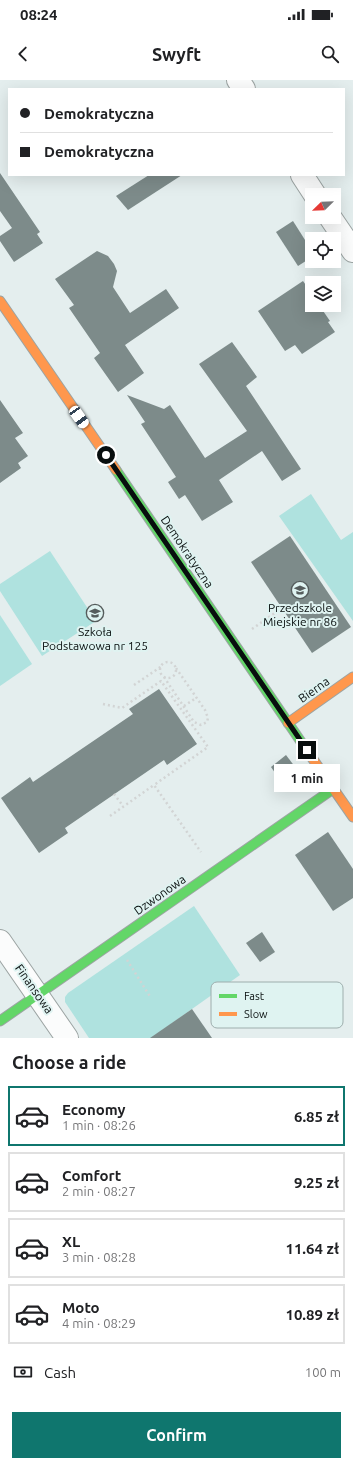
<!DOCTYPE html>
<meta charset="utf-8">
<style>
body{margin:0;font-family:Ubuntu,sans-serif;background:#f6f6f6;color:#202124;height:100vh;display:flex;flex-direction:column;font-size:15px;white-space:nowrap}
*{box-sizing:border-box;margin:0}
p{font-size:13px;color:#757577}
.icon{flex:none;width:22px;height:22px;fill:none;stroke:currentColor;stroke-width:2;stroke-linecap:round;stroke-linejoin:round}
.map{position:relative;height:958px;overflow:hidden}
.drawer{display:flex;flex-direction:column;background:#fff;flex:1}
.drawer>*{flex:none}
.hud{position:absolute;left:8px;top:8px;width:337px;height:88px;border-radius:0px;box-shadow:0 4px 16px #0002;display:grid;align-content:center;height:88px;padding:0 12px;background:#fff}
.needle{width:26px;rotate:247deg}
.fabs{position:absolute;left:305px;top:108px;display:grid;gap:8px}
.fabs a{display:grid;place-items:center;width:36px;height:36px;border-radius:0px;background:#fff;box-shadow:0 4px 16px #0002;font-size:20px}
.end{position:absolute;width:18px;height:18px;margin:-9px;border:5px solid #080e0e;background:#fff;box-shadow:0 0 0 2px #fff}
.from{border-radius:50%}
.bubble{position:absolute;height:28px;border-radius:0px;background:#fff;box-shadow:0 4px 16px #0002;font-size:13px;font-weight:600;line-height:28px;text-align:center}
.car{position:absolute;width:12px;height:24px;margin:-12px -6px;border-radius:5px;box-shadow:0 0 3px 1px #0007;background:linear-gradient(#fff 24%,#345 0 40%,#fff 0 76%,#345 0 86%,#fff 0)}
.hud b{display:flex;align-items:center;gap:14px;height:38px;font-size:15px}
.hud b+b{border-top:1px solid #e0e0e0}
.hud i{width:10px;height:10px;background:#202124}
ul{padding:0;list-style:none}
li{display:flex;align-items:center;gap:12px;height:60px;margin:0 8px 6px;padding:0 4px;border:2px solid #e0e0e0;border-radius:0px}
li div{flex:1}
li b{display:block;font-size:15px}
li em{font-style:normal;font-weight:600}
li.selected{border-color:#0f766e}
li>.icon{width:36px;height:36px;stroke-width:1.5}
h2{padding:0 12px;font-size:18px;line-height:48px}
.pay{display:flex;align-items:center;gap:10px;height:44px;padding:0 12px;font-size:15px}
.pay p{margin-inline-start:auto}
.action{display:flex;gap:8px;margin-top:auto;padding:8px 12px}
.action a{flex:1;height:46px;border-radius:0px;background:#0f766e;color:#fff;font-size:16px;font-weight:600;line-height:46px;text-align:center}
.status{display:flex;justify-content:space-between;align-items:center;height:28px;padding:0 20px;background:#fff;direction:ltr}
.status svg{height:11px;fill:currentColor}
header{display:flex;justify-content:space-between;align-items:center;height:52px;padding:0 12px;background:#fff;font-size:18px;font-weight:600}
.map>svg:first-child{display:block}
.green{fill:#afe2df}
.building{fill:#7d8b8a}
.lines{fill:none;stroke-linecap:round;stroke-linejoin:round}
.street-casing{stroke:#9ca4a3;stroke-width:24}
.fast-casing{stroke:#9ca4a3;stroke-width:11}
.slow-casing{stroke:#9ca4a3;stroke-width:11}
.path{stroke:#d2d4d4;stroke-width:2.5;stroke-dasharray:2 3;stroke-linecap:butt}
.street{stroke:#fbfcfc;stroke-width:22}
.fast{stroke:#63d668;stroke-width:9}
.slow{stroke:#ff974d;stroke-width:9}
.route{stroke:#080e0e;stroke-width:5}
.labels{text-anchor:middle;stroke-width:4;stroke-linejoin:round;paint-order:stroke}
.street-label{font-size:12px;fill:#080e0e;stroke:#dff3f1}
.poi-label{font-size:12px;fill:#080e0e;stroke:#dff3f1}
.key{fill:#dff3f1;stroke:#9eaead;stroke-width:1}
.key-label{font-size:11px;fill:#080e0e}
</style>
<div class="status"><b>08:24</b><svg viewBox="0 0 49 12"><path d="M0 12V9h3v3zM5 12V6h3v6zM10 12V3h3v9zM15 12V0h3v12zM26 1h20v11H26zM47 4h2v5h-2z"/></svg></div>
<header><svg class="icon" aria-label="back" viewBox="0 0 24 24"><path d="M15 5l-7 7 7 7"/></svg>Swyft<svg class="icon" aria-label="search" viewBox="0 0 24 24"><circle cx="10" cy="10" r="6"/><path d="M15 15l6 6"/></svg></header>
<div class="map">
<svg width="353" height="958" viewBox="0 0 353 958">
<rect width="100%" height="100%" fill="#e4eeee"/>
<g class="green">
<path d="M311,414L341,460L353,452V541L279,436Z"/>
<path d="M50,471L96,541L42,576L0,511V504Z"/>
<path d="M0,535L32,584L0,606Z"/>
<path d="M194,826L240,895L151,958H89L65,922V917L68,913Z"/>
</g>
<g class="building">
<path d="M0,93L40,152L37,154L43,163L14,182L0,161V156L12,148L0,131Z"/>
<path d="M149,95H182L128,130L116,116Z"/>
<path d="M293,141L312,171V177L298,186L276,152Z"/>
<path d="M97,171L108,176L114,184L117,191L113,207L130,233L166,209L179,228L125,265L144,293L118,312L94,278L100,273L69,228L74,225L55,199Z"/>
<path d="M303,201L312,214V225H319L330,241L328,242L335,252L302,274L295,265L285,271L258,231Z"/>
<path d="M232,262L257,297L246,306L301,389L282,401L262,371L219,400L233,422L202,441L185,415L179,419L168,402L176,397L141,344L145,342L127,315L164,329L170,325L205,378L247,351L199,284Z"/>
<path d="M0,320L23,353L15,358L28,376L18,383L21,388L0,403Z"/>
<path d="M290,456L351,547L312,573L251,482Z"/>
<path d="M159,609L197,664L167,685L164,680L65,748L68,753L39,773L1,718L30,697L33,702L133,634L129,629Z"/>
<path d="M286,675L302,696L301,704L288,712L271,687Z"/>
<path d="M328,752L353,789V818L333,831L295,775Z"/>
<path d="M262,852L275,872L260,882L246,863Z"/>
<path d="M192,929L212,958H150Z"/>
</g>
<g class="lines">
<defs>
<g id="street">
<path d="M238,0L244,9"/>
<path d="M302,95L315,115"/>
<path d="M330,137L353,171"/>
<path d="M0,861L67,958"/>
</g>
<g id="fast">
<path d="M116,390L310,675"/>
<path d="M0,941L333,709"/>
</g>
<g id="slow">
<path d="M0,221L116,390"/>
<path d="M288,643L353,597"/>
<path d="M310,675L353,737"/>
</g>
</defs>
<use href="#street" class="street-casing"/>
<use href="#fast" class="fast-casing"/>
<use href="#slow" class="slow-casing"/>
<g class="path">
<path d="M252,549L282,528"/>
<circle cx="168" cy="590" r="8"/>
<path d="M164,597L194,642L201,645L207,642L208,638L205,630L176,588"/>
<path d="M134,605L162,586"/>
<path d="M103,624L122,628L161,601L208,667L154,705"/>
<path d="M184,626L196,618"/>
<path d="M114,714L123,726"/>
<path d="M110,736L154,705L201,772"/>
<path d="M127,880L151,918"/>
</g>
<use href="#street" class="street"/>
<use href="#fast" class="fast"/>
<use href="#slow" class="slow"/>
</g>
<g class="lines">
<path class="route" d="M106,375L307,670"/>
</g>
<defs>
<symbol id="school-ring" viewBox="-11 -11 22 22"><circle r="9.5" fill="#dff3f1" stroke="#555c5c" stroke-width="1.5"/><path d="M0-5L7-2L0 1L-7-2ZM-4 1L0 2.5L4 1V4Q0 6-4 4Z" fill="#555c5c"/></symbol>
</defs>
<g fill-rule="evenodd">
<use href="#school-ring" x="290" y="500" width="20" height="20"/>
<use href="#school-ring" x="85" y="523" width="20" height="20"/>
</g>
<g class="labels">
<g class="street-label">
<text transform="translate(187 472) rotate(56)" y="4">Demokratyczna</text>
<text transform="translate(314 610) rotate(-35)" y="4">Bierna</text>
<text transform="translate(160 815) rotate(-35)" y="4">Dzwonowa</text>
<text transform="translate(34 909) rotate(55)" y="4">Finansowa</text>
</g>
<g class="poi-label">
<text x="300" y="532">Przedszkole<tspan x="300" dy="14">Miejskie nr 86</tspan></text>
<text x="95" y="556">Szkoła<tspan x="95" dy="14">Podstawowa nr 125</tspan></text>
</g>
</g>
<rect x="211" y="902" width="132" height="46" rx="6" class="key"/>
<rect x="219" y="914" width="18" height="4" fill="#63d668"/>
<rect x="219" y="932" width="18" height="4" fill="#ff974d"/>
<g class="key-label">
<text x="244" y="920">Fast</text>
<text x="244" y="938">Slow</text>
</g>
</svg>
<div class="fabs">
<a><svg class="needle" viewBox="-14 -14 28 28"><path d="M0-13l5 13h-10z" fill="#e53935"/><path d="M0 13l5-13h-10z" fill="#757577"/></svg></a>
<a><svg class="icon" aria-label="locate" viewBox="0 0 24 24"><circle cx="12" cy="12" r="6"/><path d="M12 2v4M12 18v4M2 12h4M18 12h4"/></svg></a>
<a><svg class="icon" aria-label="layers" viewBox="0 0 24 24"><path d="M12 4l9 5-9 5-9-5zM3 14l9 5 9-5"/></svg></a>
</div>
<i class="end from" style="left:106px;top:375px"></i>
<i class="end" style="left:307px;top:670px"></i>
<div class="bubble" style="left:274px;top:684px;width:66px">1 min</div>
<i class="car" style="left:79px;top:337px;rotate:145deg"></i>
<div class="hud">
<b><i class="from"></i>Demokratyczna</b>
<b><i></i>Demokratyczna</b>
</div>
</div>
<section class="drawer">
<h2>Choose a ride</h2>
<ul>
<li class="selected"><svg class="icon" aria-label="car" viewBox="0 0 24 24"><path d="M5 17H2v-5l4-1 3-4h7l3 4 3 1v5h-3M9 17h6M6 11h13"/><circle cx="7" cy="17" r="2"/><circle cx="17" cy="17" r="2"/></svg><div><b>Economy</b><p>1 min · 08:26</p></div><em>6.85 zł</em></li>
<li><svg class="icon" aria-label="car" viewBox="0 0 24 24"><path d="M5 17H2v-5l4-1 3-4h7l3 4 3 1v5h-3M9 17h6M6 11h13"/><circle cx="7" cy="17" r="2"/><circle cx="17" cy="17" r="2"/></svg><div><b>Comfort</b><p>2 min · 08:27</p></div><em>9.25 zł</em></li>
<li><svg class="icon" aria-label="car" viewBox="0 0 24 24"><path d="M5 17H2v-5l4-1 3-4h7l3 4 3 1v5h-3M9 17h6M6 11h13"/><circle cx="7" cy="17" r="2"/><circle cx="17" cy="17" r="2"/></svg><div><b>XL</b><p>3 min · 08:28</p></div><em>11.64 zł</em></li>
<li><svg class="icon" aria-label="car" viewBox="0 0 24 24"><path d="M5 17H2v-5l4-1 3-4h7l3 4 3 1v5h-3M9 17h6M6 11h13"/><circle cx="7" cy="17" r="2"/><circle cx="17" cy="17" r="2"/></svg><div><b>Moto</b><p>4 min · 08:29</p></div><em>10.89 zł</em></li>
</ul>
<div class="pay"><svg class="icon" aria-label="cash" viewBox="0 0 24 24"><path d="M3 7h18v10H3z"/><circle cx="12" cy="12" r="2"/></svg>Cash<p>100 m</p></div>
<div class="action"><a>Confirm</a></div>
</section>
